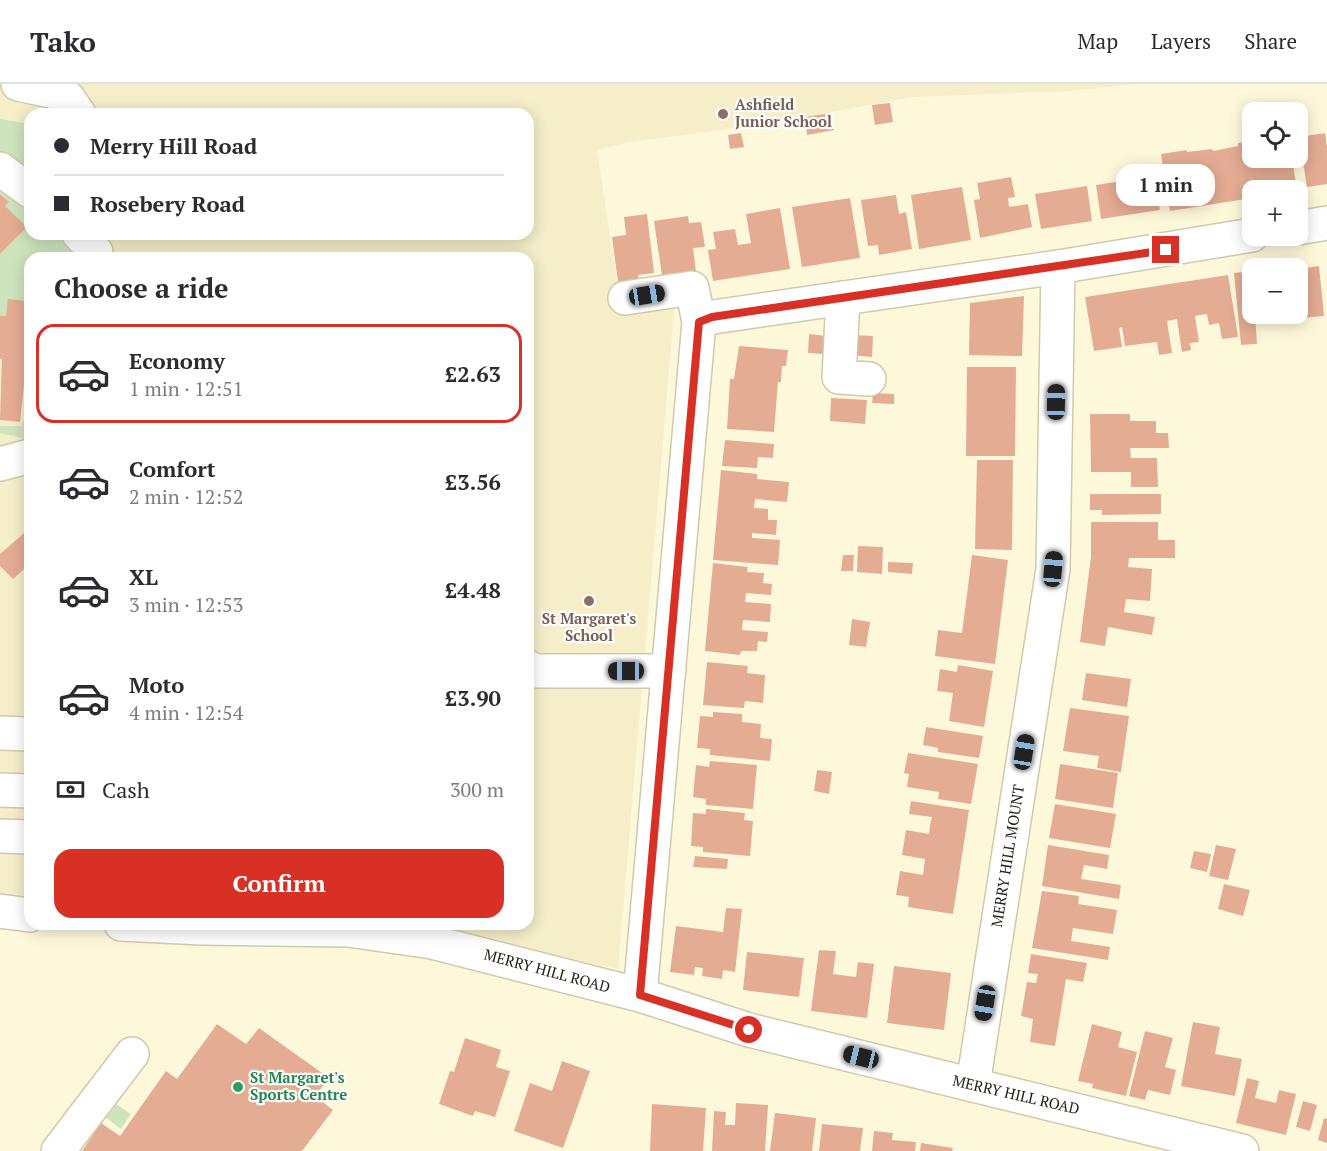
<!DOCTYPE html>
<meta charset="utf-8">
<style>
body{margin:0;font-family:"PT Serif",serif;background:#f7f7f7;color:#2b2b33;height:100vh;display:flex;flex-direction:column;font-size:22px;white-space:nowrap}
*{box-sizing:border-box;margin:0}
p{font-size:20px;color:#7c7c81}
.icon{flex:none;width:33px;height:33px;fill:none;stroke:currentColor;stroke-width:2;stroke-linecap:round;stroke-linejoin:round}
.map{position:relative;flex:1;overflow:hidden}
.panel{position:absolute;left:24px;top:168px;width:510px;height:678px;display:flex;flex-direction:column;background:#fff;border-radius:18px;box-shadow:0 3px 15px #0003}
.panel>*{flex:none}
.top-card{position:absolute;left:24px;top:24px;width:510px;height:132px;border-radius:18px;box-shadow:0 3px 15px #0003;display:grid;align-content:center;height:132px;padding:0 30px;background:#fff}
.fabs{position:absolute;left:1242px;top:18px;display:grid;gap:12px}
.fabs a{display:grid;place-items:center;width:66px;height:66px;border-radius:12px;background:#fff;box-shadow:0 3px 15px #0003;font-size:30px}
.end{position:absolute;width:27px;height:27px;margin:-14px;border:8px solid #d93025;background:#fff;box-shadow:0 0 0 3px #fff}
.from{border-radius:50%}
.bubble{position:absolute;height:42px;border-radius:18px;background:#fff;box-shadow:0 3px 15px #0003;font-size:20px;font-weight:800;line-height:42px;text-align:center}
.car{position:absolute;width:18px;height:36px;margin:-18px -9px;border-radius:8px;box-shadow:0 0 4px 2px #0007;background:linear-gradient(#222 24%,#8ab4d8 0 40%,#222 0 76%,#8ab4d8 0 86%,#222 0)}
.top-card b{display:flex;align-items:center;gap:21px;height:57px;font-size:22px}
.top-card b+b{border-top:2px solid #e1e1e2}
.top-card i{width:15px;height:15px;background:#2b2b33}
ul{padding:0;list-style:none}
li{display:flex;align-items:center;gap:18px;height:99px;margin:0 12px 9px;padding:0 18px;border:3px solid transparent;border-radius:18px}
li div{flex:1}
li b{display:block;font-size:22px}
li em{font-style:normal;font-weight:800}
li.selected{border-color:#d93025}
li>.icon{width:54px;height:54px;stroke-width:1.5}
h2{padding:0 30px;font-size:27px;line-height:72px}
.pay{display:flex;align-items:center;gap:15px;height:66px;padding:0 30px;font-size:22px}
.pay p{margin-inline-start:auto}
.cta{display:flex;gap:12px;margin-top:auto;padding:12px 30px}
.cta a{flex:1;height:69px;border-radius:18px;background:#d93025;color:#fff;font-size:24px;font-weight:800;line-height:69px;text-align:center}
header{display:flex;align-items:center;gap:36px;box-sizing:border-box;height:84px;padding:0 30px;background:#fff;border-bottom:2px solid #e1e1e2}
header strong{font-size:28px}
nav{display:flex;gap:33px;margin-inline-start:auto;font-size:21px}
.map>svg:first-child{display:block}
.built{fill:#f5eec9;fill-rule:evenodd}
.green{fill:#cee4bc}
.building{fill:#e4ac93}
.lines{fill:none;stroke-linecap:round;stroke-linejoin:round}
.minor-casing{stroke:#d0caad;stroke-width:36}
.minor{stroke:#fff;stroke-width:33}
.route{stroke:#d93025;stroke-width:8}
.education-dot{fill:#8d6e63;stroke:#fff;stroke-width:2}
.leisure-dot{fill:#2e9e5b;stroke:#fff;stroke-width:2}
.labels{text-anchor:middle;stroke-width:4.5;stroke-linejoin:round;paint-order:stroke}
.education-label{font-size:15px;font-weight:bold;fill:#785e54;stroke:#fff;text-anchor:start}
.street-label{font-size:15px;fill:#242217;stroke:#fff}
.leisure-label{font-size:15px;font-weight:bold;fill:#27864d;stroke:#fff;text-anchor:start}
</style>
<header>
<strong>Tako</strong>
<nav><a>Map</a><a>Layers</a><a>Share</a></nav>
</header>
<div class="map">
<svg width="1327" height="1067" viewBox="0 0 1327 1067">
<rect width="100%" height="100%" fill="#fef8db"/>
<path class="built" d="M0,0H1135L1068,7L913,13L761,41L629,58L597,66L621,225L675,216L618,885L409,840H528V174H30V812L0,809ZM30,30H528V150H30Z"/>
<g class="green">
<path d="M0,35L30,40V90L0,70Z"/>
<path d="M0,101L30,122V150H63L78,167L79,174H30V276H25L29,236L0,232V170L27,143L5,122L9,118L0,110Z"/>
<path d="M25,334H30V358L24,359L22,354L0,349V342H21Z"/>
<path d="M110,1016L131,1030L121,1045L100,1029Z"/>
</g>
<g class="building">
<path d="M890,19L893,38L875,41L872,21Z"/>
<path d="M831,29L834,46L807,51L805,33Z"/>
<path d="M741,49L744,63L730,65L728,51Z"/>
<path d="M1325,49L1327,63V100L1307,103L1299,53Z"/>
<path d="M1252,57V74H1292L1297,106H1252V114L1170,127L1161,70L1187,66V68L1212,65L1213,67L1238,62V59Z"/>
<path d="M1154,92L1160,126L1101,135L1096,101Z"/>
<path d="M1011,93L1015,113L1008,114L1009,123L1028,120L1032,143L980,154L974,116L980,115L977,99Z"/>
<path d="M1087,102L1092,137L1041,145L1035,110Z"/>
<path d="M962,103L971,156L919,165L911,111Z"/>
<path d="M0,110L9,118L5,122L27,143L0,170Z"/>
<path d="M896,111L899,130L906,128L912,165L879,171L878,161L868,162L861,116Z"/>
<path d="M850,114L860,174L802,183L792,123Z"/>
<path d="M780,124L790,185L713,197L708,166L716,165L713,148L735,145L738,161L751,159L746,130Z"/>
<path d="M647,130L654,189L638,191L639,196L618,198L612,153L626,151L624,133Z"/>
<path d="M688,132L689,139L701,138L705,163L693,164L696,188L663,198L654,137Z"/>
<path d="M1319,182L1324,232L1269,237L1268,230H1298V185Z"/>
<path d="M1252,187V230H1255L1257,260L1241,261L1234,189Z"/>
<path d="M1228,191L1238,253L1222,255L1219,239L1209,241L1207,230L1195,232L1199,258L1190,259L1191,266L1182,268L1177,235L1167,237L1172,269L1159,271L1157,258L1125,262L1122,243L1119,244L1122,263L1094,267L1085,213Z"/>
<path d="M1024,212L1022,272L969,271L970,219Z"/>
<path d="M8,215L26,217L24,236H29L24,281L30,282V301H24L20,338L0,336L2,275H0V232H6Z"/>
<path d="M809,250L826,252L824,270L808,269Z"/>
<path d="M852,251L873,252L872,273L851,271Z"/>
<path d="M739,262L788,266L786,282H782L781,298H778L774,348L727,345L730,295H734Z"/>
<path d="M967,283H1016L1015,372H966Z"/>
<path d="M873,309L894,310V320L872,319Z"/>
<path d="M831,314L867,316L865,340L830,337Z"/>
<path d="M1090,330H1130V337H1156V349H1168L1169,364H1130L1131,374H1157L1158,403H1131V388H1091Z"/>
<path d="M725,356L774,360L773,374L758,373L757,384L722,382Z"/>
<path d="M977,376H1013L1012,466L975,465Z"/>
<path d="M721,386L757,390V395L789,398L787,418L755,415L754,424L768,425V436H777L776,451L752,449V454L780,456L778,481L713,476Z"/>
<path d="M1090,410H1161V430L1102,431V426H1090Z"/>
<path d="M1091,438H1158V456H1175V474H1129L1128,483L1152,485L1150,517L1126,515L1124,528L1155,533L1152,551L1108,543L1105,562L1080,558L1091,473Z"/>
<path d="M30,444V480L13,495L0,482V470Z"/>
<path d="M858,462L883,463L882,490L857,488Z"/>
<path d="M843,471H854L853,487H841Z"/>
<path d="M972,471L1008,476L995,580L935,572L938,546L962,549Z"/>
<path d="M888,478L913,479L912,490L888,488Z"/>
<path d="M713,479L748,483L747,488L764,489L763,499L772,500L771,511L746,509L745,518L771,520L770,538L743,536L742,546L768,548L767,558L758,557L757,567H741L740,571L705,567Z"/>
<path d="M852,535L870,538L866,563L849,561Z"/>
<path d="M707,578L748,582L747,589L765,591L763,619L745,617L744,624L703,621Z"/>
<path d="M958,581L993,587L984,643L949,637L953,609L937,607L940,585L957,588Z"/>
<path d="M1086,589L1131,595L1127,623L1082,616Z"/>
<path d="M1070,624L1129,632L1121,688L1097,684L1099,672L1063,667Z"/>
<path d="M713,628L742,630V638L761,640L760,654L772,655L770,677L710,671V665L697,664L700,632L713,633Z"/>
<path d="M926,643L983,652L979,674L938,668V664L923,661Z"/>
<path d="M908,669L978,680L971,720L938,715L939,708L907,703L909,690L904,689Z"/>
<path d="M710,677L757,681L753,725L706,721V715L693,713L696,681L709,683Z"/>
<path d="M1060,680L1118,689L1113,724L1055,715Z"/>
<path d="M817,686L832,688L829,710L814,707Z"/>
<path d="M911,717L969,726L953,830L908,823L909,813L896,811L900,787L923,791L925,775L902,771L906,746L929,750L930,741L932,733L909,730Z"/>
<path d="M1055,720L1116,730L1110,764L1049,754Z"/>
<path d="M706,725L745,729L744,736L753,737L750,772L703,768V763L691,762L693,729L706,730Z"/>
<path d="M1048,761L1109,771L1107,785L1084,781L1081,795L1121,801L1119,815L1042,802Z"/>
<path d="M1216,761L1236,765L1228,796L1209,792Z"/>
<path d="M1194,767L1211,770L1207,788L1190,784Z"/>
<path d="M695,772L728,775L727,785L693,783Z"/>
<path d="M1224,800L1250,806L1243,832L1218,825Z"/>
<path d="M1042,807L1079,812L1078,820L1117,826L1113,850L1073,844L1071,857L1110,863L1108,876L1032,864Z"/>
<path d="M726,824L742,825L735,888L723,886L722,895L702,892L703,884L695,883L694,891L670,888L676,842L723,848Z"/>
<path d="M819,866L836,867L833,890L856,893L858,878L874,880L867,934L811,927Z"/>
<path d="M747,868L804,874L799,913L743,906Z"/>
<path d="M1031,870L1087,879L1083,898L1066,895L1055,962L1030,958L1033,935L1021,932L1027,898L1036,899L1038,890L1028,889Z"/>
<path d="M894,882L951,889L944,946L887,939Z"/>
<path d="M1193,938L1220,943L1215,970L1242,975L1235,1012L1181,1002Z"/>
<path d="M217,940L246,960L259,944L329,994L315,1012L333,1026L302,1067H82L101,1039L120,1052L166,987L177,995Z"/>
<path d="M1092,940L1122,948L1118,963L1137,968L1126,1012L1092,1004L1093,1000L1078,997Z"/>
<path d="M1145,947L1173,954L1165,983L1176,986L1170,1011L1148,1006L1145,1016L1129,1012Z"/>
<path d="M465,954L501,966L496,983L510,987L495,1033L475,1027L473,1032L439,1020L450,987L454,988Z"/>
<path d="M562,977L590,987L563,1064L514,1047L530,999L552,1007Z"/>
<path d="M1247,994L1259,997L1255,1014L1276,1019L1279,1006L1296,1010L1286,1051L1236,1039Z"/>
<path d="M1303,1017L1317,1021L1310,1047L1296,1043Z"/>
<path d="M736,1019L768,1021L765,1067H712L714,1027L726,1028L725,1041H735Z"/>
<path d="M652,1020L706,1024L703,1067H650Z"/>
<path d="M775,1029L816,1034L812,1067H770Z"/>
<path d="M1324,1034L1327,1035V1059L1318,1056Z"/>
<path d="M822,1040L863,1044L860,1067H819Z"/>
<path d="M874,1047L893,1049L892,1056L916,1058L915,1067H872Z"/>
<path d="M921,1059L953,1064L952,1067H920Z"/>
</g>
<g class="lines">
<defs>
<g id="minor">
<path d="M18,0L60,9L68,14L79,30"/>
<path d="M0,85L30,107"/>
<path d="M1298,144L1327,139"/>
<path d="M79,150L96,168V174"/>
<path d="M625,214L692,204L699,238L640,911"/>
<path d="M843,214L839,293L869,295"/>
<path d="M699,238L713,233L1058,183L1252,151"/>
<path d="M0,380L30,372"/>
<path d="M528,583L536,587H669"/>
<path d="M0,649L30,650"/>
<path d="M0,706L30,707"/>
<path d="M0,752L30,753"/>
<path d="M0,827L30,831"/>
<path d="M121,840L202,844L348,846L432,858L640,911L749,946L1242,1067"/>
<path d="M973,1001L1053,485L1058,183"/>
<path d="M58,1067L132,970"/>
</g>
</defs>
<use href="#minor" class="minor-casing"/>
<use href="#minor" class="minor"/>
</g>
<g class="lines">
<path class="route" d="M749,946L640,911L699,238L712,233L1166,166"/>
</g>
<g class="education-dot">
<circle cx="723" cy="30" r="6"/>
<circle cx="589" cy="517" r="6"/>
</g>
<circle class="leisure-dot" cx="238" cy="1003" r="6"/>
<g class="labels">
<g class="education-label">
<text x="735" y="26">Ashfield<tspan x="735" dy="17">Junior School</tspan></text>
<text x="589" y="540" text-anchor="middle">St Margaret's<tspan x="589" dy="17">School</tspan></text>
</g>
<g class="street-label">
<text transform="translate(1008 772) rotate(-81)" y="5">MERRY HILL MOUNT</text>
<text transform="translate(547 887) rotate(15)" y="5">MERRY HILL ROAD</text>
<text transform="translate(1016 1011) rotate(13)" y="5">MERRY HILL ROAD</text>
</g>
<g class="leisure-label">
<text x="250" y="999">St Margaret's<tspan x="250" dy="17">Sports Centre</tspan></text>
</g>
</g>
</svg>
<div class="fabs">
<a><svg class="icon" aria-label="locate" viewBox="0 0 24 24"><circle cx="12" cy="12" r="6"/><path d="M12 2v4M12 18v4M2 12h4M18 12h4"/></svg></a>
<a>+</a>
<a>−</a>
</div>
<i class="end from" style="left:749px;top:946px"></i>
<i class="end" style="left:1166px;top:166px"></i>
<div class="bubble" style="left:1116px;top:80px;width:99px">1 min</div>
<i class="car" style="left:647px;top:211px;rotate:81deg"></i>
<i class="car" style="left:1056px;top:318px;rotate:1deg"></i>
<i class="car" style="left:1053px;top:485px;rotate:5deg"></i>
<i class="car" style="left:626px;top:587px;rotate:270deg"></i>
<i class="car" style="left:1024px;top:668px;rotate:9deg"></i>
<i class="car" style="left:985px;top:919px;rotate:189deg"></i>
<i class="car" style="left:861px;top:973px;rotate:284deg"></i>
<div class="top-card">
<b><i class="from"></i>Merry Hill Road</b>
<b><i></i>Rosebery Road</b>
</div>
<section class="panel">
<h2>Choose a ride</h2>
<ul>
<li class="selected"><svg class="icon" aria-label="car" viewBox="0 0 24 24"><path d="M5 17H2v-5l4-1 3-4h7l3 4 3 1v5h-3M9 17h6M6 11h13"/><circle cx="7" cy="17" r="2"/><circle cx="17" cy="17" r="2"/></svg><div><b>Economy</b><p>1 min · 12:51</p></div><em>£2.63</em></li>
<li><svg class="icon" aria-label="car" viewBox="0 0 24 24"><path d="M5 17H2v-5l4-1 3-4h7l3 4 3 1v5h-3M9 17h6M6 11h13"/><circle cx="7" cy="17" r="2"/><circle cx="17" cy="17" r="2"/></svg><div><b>Comfort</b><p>2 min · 12:52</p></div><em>£3.56</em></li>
<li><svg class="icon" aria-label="car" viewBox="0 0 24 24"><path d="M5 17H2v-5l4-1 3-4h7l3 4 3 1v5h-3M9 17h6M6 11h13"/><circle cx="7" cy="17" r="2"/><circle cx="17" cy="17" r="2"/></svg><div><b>XL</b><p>3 min · 12:53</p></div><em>£4.48</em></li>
<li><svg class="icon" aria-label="car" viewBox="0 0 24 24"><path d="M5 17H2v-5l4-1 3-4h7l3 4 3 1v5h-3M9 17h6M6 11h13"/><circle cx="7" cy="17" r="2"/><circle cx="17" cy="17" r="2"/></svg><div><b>Moto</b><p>4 min · 12:54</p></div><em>£3.90</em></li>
</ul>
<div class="pay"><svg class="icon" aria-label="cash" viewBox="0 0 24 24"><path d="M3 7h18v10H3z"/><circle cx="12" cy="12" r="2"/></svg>Cash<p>300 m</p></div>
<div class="cta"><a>Confirm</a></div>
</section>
</div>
